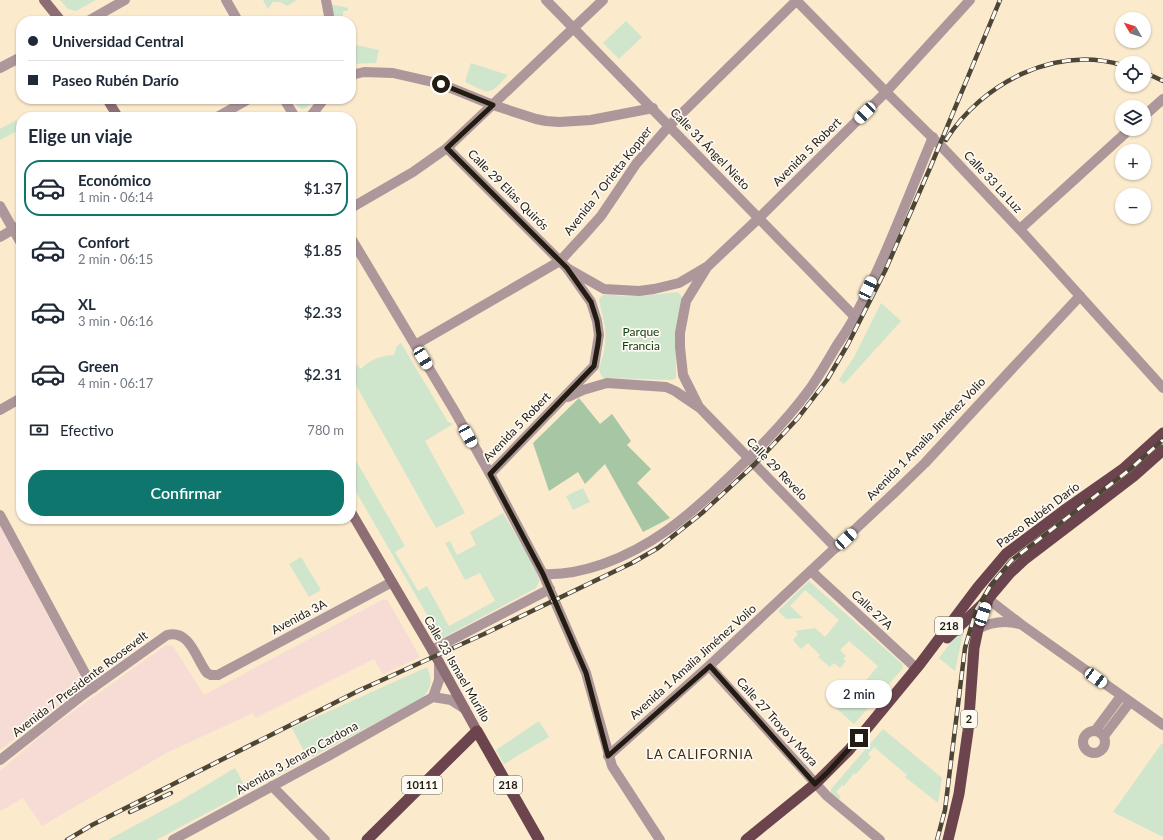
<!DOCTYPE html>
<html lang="es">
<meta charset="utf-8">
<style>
body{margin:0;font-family:Lato,sans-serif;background:#f6f6f7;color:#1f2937;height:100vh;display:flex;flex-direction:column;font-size:15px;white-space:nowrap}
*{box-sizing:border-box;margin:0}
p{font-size:13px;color:#747a83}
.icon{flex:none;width:22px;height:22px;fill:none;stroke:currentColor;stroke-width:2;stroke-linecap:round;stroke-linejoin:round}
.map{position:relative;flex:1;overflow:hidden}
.side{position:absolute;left:16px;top:112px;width:340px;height:412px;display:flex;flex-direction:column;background:#fff;border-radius:16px;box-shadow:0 1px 3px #0004}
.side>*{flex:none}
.top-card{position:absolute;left:16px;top:16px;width:340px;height:88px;border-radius:16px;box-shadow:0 1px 3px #0004;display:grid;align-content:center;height:88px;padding:0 12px;background:#fff}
.needle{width:26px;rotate:309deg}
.controls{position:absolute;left:1115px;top:12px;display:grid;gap:8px}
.controls a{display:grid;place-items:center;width:36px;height:36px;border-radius:50%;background:#fff;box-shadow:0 1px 3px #0004;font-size:20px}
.end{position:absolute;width:18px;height:18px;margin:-9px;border:5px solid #221c11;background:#fff;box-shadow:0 0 0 2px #fff}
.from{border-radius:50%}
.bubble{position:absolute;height:28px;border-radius:14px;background:#fff;box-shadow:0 1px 3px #0004;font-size:13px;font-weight:600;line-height:28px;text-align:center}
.car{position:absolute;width:12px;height:24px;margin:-12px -6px;border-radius:5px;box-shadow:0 0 3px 1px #0007;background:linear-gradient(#fff 24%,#345 0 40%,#fff 0 76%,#345 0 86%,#fff 0)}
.top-card b{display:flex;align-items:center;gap:14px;height:38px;font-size:15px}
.top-card b+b{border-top:1px solid #e0e1e3}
.top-card i{width:10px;height:10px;background:#1f2937}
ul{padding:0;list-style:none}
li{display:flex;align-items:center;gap:12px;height:56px;margin:0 8px 6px;padding:0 4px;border:2px solid transparent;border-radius:16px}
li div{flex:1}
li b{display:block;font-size:15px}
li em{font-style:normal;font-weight:600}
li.selected{border-color:#0f766e}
li>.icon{width:36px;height:36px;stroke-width:1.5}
h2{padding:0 12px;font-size:18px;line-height:48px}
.pay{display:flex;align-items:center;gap:10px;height:44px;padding:0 12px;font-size:15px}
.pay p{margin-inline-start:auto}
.cta{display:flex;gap:8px;margin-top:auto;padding:8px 12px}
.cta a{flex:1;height:46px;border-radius:16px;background:#0f766e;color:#fff;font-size:16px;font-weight:600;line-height:46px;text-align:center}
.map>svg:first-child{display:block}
.medical{fill:#f6dcd5}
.green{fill:#cfe6cd}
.forest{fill:#a7c6a4}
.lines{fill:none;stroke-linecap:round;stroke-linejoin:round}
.minor{stroke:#ad979b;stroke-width:10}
.tertiary{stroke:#ad979b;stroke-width:10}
.secondary{stroke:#8d6e74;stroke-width:10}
.trunk{stroke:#6b444e;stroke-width:11}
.rail-casing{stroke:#4d4536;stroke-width:4.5}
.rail{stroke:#fdf9f3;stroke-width:3;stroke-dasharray:9;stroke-linecap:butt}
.route{stroke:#221c11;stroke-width:5}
.labels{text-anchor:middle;stroke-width:3.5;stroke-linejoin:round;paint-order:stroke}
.shield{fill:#fdf9f3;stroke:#645e55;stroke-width:1}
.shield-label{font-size:11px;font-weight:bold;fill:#221c11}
.street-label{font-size:12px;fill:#221c11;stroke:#fdf9f3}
.park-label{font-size:12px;fill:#134012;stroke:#fdf9f3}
.neighbourhood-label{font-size:13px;letter-spacing:1px;fill:#382b11;stroke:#fdf9f3}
</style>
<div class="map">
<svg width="1163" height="840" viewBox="0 0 1163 840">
<rect width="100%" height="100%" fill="#fbeacc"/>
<g class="medical">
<path d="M0,526L85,685L0,750Z"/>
<path d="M384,599L388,601L420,657L383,674L374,659L255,718L253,713L168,752L42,826L23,798L1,811L0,810V771L50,728L166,645L173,646L204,695Z"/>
</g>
<g class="green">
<path d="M60,0H96L76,11L68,9Z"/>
<path d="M263,0H297L287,6L280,2H273L268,9Z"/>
<path d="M330,4L348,8L347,11H343V21H333Z"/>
<path d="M626,21L642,37L619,59L603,43Z"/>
<path d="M356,45L379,50L376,63L351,64V54H354Z"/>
<path d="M471,63L508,75C487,97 492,94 465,82Z"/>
<path d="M293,99H315L306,108L302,109L297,106Z"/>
<path d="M16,120L21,129L0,140V129Z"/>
<path d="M677,292L680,294L682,298L676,346V378L672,380L612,378L605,379C597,372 599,368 602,359C604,354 604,349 605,344C607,326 602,316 599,300C601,297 601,296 603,295C609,293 617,296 622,296C641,297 659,294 677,292Z"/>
<path d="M881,303L901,321L844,384L839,380L854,357Z"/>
<path d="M401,343L448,422L453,424L425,441L465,513L436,528L351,376V359L361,369C369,360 382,355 394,355L397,346Z"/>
<path d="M351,452L405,546L395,552L418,591L427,586L449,626L495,601L480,573L465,580L445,543L450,541L457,555L476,545L470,532L503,513L536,569L539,581L536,588L441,639L351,483Z"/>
<path d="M583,488L590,502L573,510L566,496Z"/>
<path d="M301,557L321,590L309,597L289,564Z"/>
<path d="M809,581L901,663L903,666V668L854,724L836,708L844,699L842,697L851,686L857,691L878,666L849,641L840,650L846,656L843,659L846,661L840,668L834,663L830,667L818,657L820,655L808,643L801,649L793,640L798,634L795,631L815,628L825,637L839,620L805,590L790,606L803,618L786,619L778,611Z"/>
<path d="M965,624L955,671L939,658Z"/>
<path d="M427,667C433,681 432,688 421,699L156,840H108L180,801L235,768L246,788L307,757L292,728Z"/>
<path d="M539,721L549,737L504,764L496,750Z"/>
<path d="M883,729L942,778L938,803L905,777L907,775L874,747L868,754L871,757L856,774L854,773L844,786L842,785L836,792L841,797L839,799L831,793V789Z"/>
<path d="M1162,743L1163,744V837L1113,812Z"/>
</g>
<path class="forest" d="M579,398L600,424L612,414L631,441L627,445L651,469L637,483L670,518L643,532L605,464L585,484L578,472L549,491L533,443Z"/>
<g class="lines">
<g class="minor">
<path d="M226,0L238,21"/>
<path d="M326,0L330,21"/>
<path d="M546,0L855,317"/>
<path d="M796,0L886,92L942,147L1024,234L1163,388"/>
<path d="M88,21L125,0"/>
<path d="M0,68L21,57"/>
<path d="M351,75L364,72L393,73L441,84L493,105L536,119L546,121L559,122L591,120L653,108"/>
<path d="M1144,116L1163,99"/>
<path d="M310,117L324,99"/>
<path d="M447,148L567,268L591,302L597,321L599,335L594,366L490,474"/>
<path d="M0,206L21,243"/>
<path d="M1020,229L1130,129"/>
<path d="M351,238L454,410L490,474L543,574L586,673L612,766L660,840"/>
<path d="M567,268L604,289L639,291L654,289L679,283L708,266L759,218L886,92L970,0"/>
<path d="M415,345L560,261L584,235L601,216L636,164L669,126L797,0"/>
<path d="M568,397L583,390L607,383L666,387L675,391L700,408L836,548"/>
<path d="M698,405L683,375L680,347V333L686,301L707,267"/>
<path d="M811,571L916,668"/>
<path d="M543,574C565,575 583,571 603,564C651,547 686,518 723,483C754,454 784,424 809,390C819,376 828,360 837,345C843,336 850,326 855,316C885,259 908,197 933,137"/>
<path d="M432,650L550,589"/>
<path d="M709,666L827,796L880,840"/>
<circle cx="1094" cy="742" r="11"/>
<path d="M1095,731L1121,696"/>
<path d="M1104,736L1130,702"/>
<path d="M608,756L709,666L894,493L925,463L1009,372L1080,296"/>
<path d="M272,786L325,840"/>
</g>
<g class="tertiary">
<path d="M284,99L295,117"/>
<path d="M217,117L249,99"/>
<path d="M351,208L413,172L447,148L603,0"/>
<path d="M0,237L21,225"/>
<path d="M0,410L21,398"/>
<path d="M0,515L93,688"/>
<path d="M988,599L1022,625L1163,725"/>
<path d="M978,629C991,622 1004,620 1019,624"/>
<path d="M433,697L439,680V662"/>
<path d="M0,760L80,697L167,635C190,629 196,659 207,673L211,675H218L392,582"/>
<path d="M173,840L328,756L433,697L451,700L465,709"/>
</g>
<g class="secondary">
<path d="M44,0L61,21"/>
<path d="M107,99L118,117"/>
<path d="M351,512L439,662L477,731"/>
</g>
<g class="trunk">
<path d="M947,638L988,599L1010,573L1024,560L1134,476L1163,450"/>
<path d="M367,840L477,731L539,840"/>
<path d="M746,840L815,784L849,750L920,664L978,587L1006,554L1066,509L1123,469L1163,433"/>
<path d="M948,840L959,794L968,731L974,648L978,629L988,600"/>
</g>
<defs>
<g id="rail">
<path d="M1144,72L1163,81"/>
<path d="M946,140C982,83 1055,45 1122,65"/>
<path d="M130,812L171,793"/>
<path d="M67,840L92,825L360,690L484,634L632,563L658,548L702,513L755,464L798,418L827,380L848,344L885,271L930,168L1000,0"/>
<path d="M937,840L945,810L965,648L976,610L991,585L1012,560L1128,471L1163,440"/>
</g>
</defs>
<use href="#rail" class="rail-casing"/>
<use href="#rail" class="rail"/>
</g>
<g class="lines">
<path class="route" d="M441,84L493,105L447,148L567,268L591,302L597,321L599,335L598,344L594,366L490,474L543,574L586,673L608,756L710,666L815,784L828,772L859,738"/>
</g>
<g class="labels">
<g class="shield">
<rect x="935" y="617" width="28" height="18" rx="3"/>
<rect x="961" y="710" width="16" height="18" rx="3"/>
<rect x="402" y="776" width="40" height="18" rx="3"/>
<rect x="494" y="776" width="28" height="18" rx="3"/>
</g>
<g class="shield-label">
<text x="949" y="630">218</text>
<text x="969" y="723">2</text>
<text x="422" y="789">10111</text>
<text x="508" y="789">218</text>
</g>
<g class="street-label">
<text transform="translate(710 149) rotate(46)" y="4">Calle 31 Ángel Nieto</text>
<text transform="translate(807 152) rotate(-45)" y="4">Avenida 5 Robert</text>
<text transform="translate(608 181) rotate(-52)" y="4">Avenida 7 Orietta Kopper</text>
<text transform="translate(993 182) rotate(47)" y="4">Calle 33 La Luz</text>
<text transform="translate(508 190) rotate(45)" y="4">Calle 29 Elías Quirós</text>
<text transform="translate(517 427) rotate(-46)" y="4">Avenida 5 Robert</text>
<text transform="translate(926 439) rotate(-46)" y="4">Avenida 1 Amalia Jiménez Volio</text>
<text transform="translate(777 469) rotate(46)" y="4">Calle 29 Revelo</text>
<text transform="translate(1038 515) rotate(-37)" y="4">Paseo Rubén Darío</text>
<text transform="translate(872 610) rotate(43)" y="4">Calle 27A</text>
<text transform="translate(299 617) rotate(-28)" y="4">Avenida 3A</text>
<text transform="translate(693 662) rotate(-42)" y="4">Avenida 1 Amalia Jiménez Volio</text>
<text transform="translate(457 669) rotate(60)" y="4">Calle 23 Ismael Murillo</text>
<text transform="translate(80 684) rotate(-37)" y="4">Avenida 7 Presidente Roosevelt</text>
<text transform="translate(777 722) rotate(48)" y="4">Calle 27 Troyo y Mora</text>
<text transform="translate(297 758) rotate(-29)" y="4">Avenida 3 Jenaro Cardona</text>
</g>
<g class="park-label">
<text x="641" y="336">Parque<tspan x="641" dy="14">Francia</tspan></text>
</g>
<g class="neighbourhood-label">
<text x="700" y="759">LA CALIFORNIA</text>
</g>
</g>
</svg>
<div class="controls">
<a><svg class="needle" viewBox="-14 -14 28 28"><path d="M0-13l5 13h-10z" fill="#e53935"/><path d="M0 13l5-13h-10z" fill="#747a83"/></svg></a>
<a><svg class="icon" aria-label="locate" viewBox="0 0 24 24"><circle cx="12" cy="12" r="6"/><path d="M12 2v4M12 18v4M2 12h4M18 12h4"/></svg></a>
<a><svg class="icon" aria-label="layers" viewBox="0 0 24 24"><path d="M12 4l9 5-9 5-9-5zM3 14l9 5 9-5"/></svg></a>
<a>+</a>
<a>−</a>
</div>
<i class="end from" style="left:441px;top:84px"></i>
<i class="end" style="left:859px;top:738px"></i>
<div class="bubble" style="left:826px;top:680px;width:66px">2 min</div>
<i class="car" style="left:865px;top:113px;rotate:225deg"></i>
<i class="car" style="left:868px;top:288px;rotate:25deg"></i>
<i class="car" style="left:423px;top:358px;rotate:149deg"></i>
<i class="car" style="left:468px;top:436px;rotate:151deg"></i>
<i class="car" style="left:846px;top:539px;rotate:47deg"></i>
<i class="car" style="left:983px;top:614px;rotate:19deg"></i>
<i class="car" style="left:1096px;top:678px;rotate:126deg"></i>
<div class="top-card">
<b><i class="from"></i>Universidad Central</b>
<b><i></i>Paseo Rubén Darío</b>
</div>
<section class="side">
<h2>Elige un viaje</h2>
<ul>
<li class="selected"><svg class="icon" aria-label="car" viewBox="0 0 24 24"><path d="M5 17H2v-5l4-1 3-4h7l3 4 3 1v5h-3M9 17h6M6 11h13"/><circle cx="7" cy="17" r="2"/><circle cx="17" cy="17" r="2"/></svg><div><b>Económico</b><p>1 min · 06:14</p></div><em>$1.37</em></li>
<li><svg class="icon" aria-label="car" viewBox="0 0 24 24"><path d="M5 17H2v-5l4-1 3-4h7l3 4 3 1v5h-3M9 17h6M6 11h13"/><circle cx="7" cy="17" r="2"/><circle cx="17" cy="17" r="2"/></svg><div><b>Confort</b><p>2 min · 06:15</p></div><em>$1.85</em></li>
<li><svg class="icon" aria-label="car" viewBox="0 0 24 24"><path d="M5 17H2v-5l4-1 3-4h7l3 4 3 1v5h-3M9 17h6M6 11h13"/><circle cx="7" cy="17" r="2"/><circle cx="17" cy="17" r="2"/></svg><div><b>XL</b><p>3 min · 06:16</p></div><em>$2.33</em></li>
<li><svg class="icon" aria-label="car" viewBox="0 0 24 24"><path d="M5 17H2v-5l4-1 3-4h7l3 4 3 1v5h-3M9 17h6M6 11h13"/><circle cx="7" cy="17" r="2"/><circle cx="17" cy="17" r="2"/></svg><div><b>Green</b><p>4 min · 06:17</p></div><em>$2.31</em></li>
</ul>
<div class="pay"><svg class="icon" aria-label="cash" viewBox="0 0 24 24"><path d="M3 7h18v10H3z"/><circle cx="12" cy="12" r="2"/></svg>Efectivo<p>780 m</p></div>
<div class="cta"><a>Confirmar</a></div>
</section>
</div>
